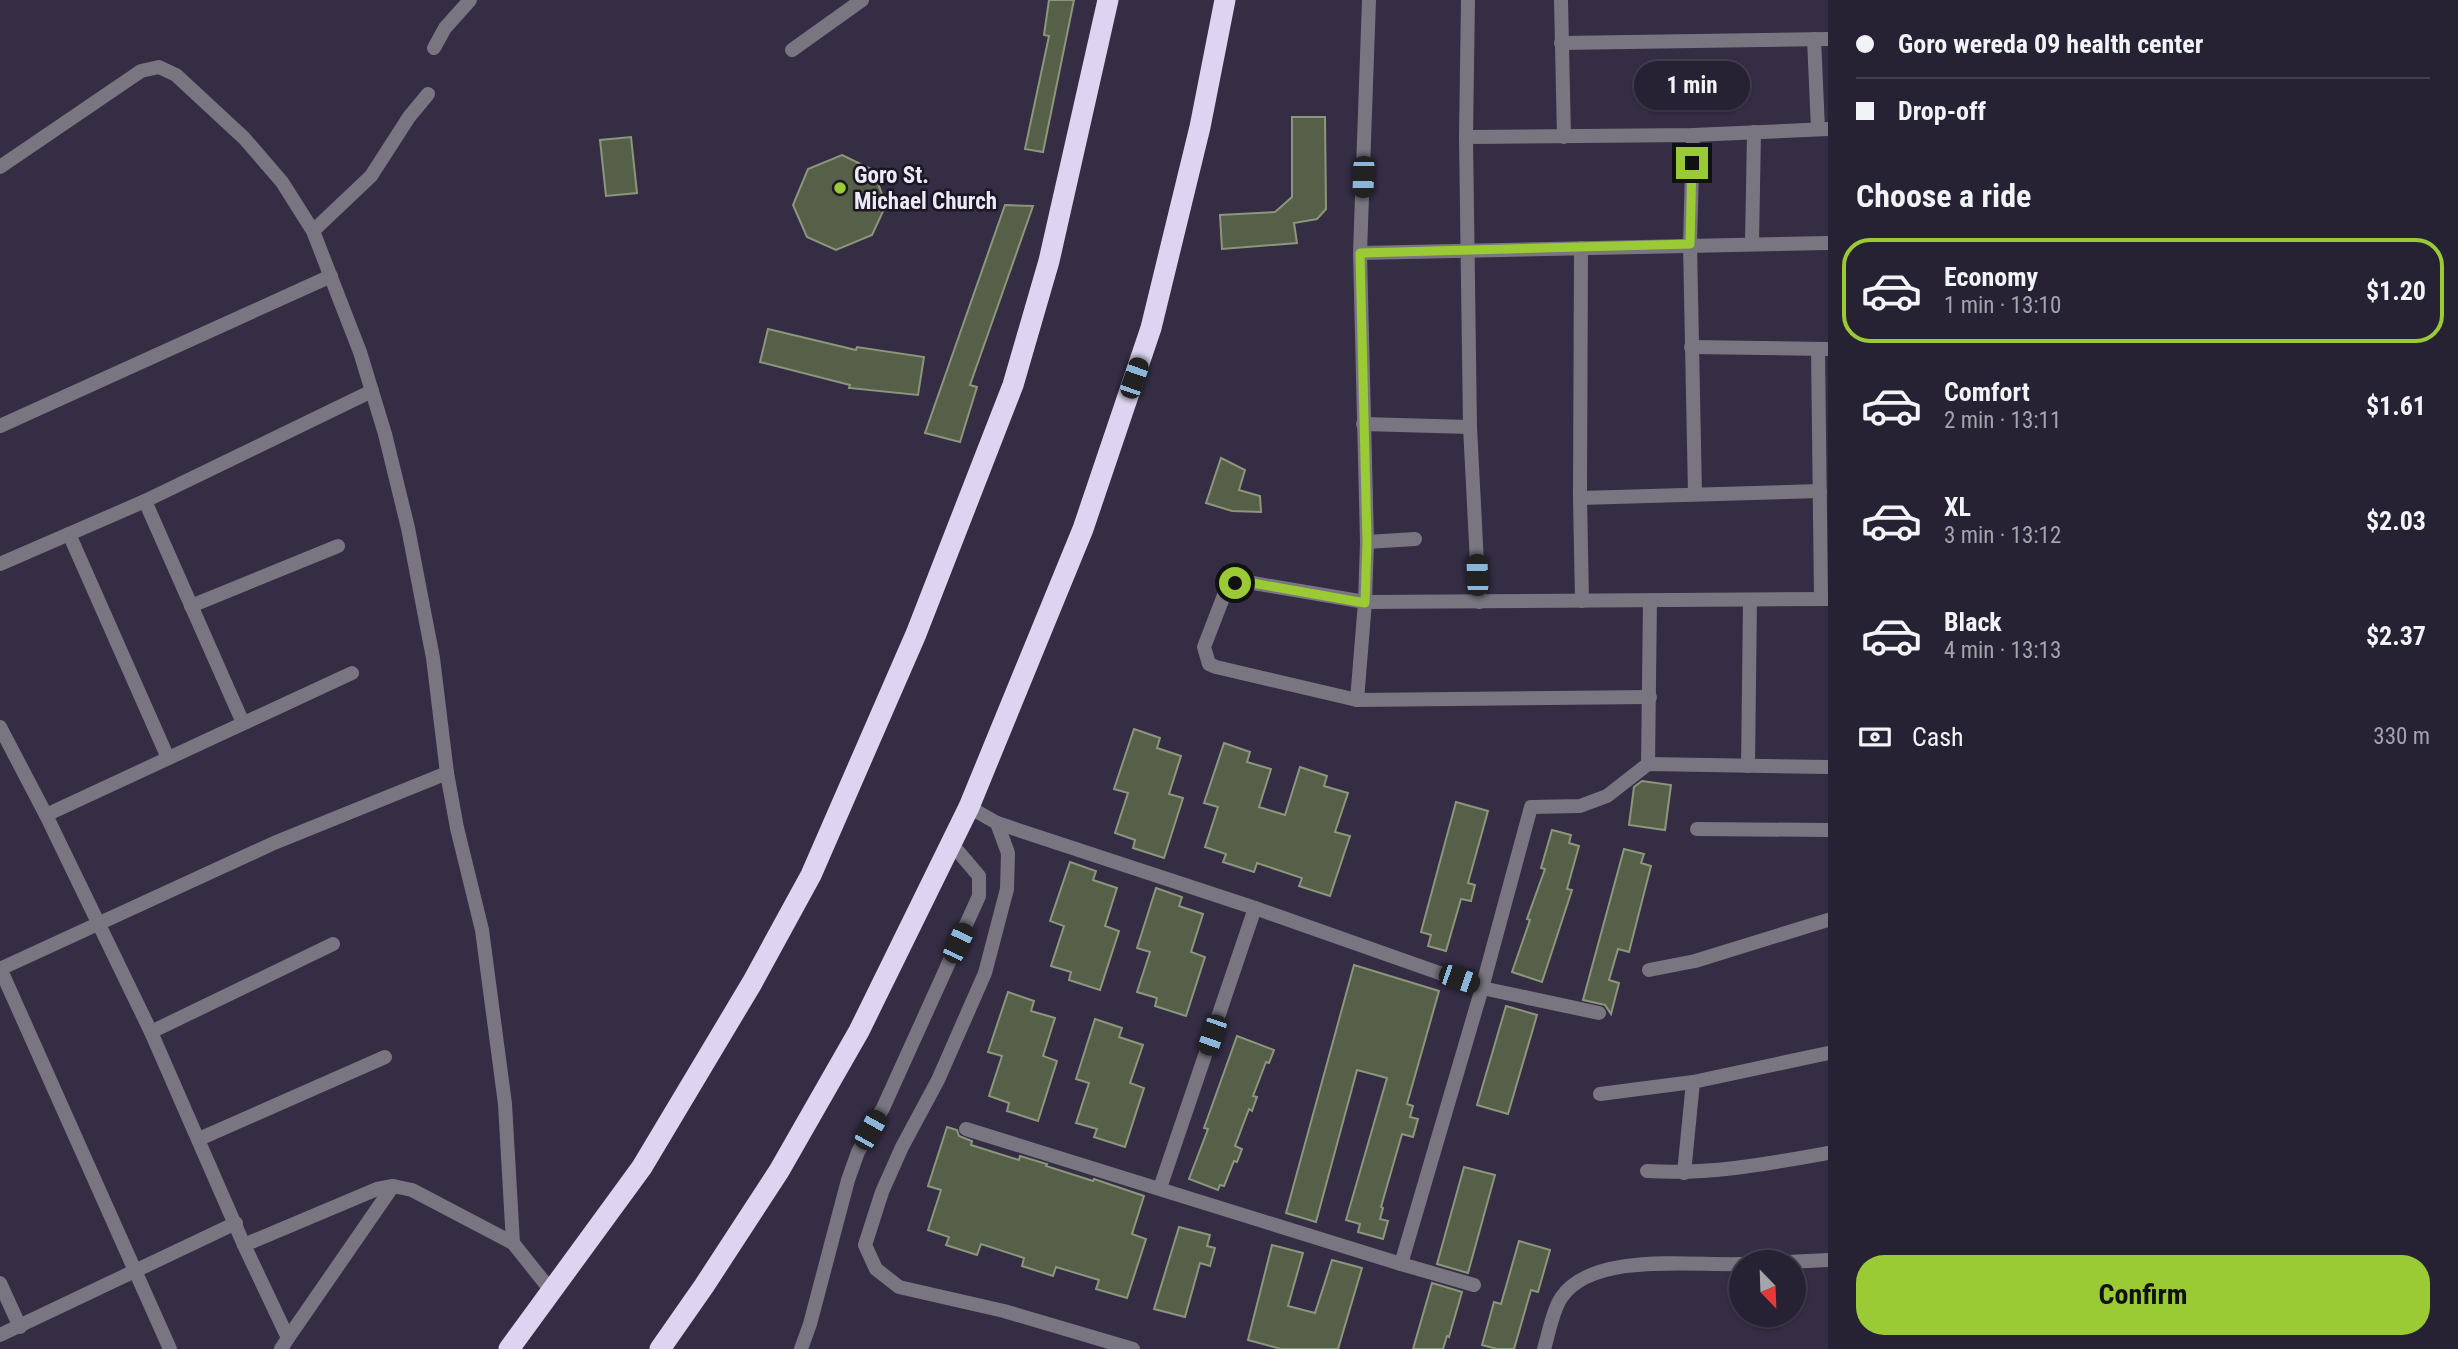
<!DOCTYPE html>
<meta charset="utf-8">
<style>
body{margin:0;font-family:"Roboto Condensed",sans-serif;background:#2f2a3b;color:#f1f3f6;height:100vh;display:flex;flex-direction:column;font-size:26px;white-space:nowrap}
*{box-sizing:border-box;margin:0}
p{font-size:23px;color:#a4a4ac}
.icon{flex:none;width:38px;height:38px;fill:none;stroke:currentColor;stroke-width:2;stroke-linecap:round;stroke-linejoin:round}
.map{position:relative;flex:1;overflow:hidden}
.details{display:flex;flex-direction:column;background:#272233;width:630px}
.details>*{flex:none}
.top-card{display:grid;align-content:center;height:154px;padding:0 28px;background:#272233}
.needle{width:46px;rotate:157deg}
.buttons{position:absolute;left:1729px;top:1250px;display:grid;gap:14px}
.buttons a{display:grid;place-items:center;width:77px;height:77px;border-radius:50%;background:#272233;box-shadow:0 2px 5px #0004,0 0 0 2px #433f4e;font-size:35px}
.end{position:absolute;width:32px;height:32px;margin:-16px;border:9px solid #9acb35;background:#111;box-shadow:0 0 0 4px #111}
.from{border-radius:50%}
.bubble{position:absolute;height:49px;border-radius:24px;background:#272233;box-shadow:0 2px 5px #0004,0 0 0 2px #433f4e;font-size:23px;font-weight:700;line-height:49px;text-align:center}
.car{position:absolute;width:21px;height:42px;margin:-21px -10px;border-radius:9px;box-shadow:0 0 5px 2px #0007;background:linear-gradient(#222 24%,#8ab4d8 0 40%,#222 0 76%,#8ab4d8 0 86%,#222 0)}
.top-card b{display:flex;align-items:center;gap:24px;height:66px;font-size:26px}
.top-card b+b{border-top:2px solid #433f4e}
.top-card i{width:18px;height:18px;background:#f1f3f6}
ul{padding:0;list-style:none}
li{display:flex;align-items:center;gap:21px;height:105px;margin:0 14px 10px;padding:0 14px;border:4px solid transparent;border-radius:28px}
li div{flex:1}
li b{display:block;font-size:26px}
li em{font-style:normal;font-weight:700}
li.on{border-color:#9acb35}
li>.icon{width:63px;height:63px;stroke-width:1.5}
h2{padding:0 28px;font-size:32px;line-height:84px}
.pay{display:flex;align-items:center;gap:18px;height:77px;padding:0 28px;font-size:26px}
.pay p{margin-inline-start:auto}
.action{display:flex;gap:14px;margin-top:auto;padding:14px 28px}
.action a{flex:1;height:80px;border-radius:28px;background:#9acb35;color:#111;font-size:28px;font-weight:700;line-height:80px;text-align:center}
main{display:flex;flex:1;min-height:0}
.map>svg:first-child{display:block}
.building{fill:#566048;stroke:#8b967c;stroke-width:2}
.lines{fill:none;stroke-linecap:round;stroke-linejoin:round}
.street{stroke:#797681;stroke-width:14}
.highway{stroke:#dcd4f1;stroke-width:21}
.route{stroke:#9acb35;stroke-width:9}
.poi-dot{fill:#9acb35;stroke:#1a1722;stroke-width:2.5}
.labels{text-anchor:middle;stroke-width:5;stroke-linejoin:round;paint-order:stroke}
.poi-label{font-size:23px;font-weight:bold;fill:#ede9f8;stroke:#1a1722;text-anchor:start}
</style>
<main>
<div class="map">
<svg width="1828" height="1349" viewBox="0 0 1828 1349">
<rect width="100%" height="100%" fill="#342d44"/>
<g class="building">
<path d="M1049,0H1074L1043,152L1025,149L1049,36L1044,35Z"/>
<path d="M1292,117H1325L1326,209L1317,219L1294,223L1297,243L1222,249L1220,215L1275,212L1292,197Z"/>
<path d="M631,137L637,193L606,196L600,140Z"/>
<path d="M842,155L873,170L886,205L872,235L836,250L807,237L793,205L808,169Z"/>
<path d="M1005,205L1033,206L970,385L977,387L960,442L925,433Z"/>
<path d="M768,329L856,350L857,347L924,357L918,395L849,388L850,385L760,362Z"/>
<path d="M1221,458L1245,470L1239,490L1260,496L1261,512L1232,511L1206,503Z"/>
<path d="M1134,729L1160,738L1157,748L1181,756L1169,794L1183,798L1164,858L1133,848L1135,840L1115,833L1128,793L1114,789Z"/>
<path d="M1224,743L1250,752L1247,762L1271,769L1259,807L1285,815L1300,767L1327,776L1324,786L1348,793L1335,832L1350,836L1330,896L1299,886L1302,878L1257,863L1254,872L1223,862L1226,854L1205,847L1218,807L1204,803Z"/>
<path d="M1642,781L1671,785L1665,830L1629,825L1634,787Z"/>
<path d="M1456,802L1488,811L1468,883L1475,885L1471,901L1461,899L1446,951L1428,946L1431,935L1421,932Z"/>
<path d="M1552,830L1571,835L1569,843L1579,846L1567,889L1572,890L1542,982L1512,972L1530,920L1527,919L1545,869L1541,868Z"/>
<path d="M1624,849L1644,854L1641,863L1651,866L1629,952L1618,949L1609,980L1619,983L1611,1014L1605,1005L1583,1000Z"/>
<path d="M1070,862L1096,871L1093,880L1117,888L1105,926L1119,931L1100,990L1069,980L1071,972L1051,966L1064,926L1050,921Z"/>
<path d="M1156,888L1182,897L1179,906L1203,914L1191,952L1205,957L1186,1016L1155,1006L1157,998L1137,992L1150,952L1137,948Z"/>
<path d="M1354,965L1439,991L1407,1104L1413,1106L1410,1117L1418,1119L1413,1137L1402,1134L1381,1207L1383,1208L1380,1219L1388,1221L1383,1239L1358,1232L1360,1224L1346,1220L1387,1078L1357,1070L1316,1222L1286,1213Z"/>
<path d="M1008,992L1034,1001L1031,1011L1055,1018L1043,1056L1057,1061L1038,1121L1007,1111L1009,1103L989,1096L1002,1056L988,1052Z"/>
<path d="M1506,1006L1537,1015L1508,1114L1477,1105Z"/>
<path d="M1095,1019L1122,1028L1119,1037L1143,1045L1130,1083L1144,1088L1125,1147L1094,1137L1097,1129L1076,1123L1089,1083L1076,1079Z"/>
<path d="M1237,1036L1274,1050L1269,1063L1266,1062L1253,1096L1257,1097L1252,1111L1249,1109L1235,1146L1242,1149L1237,1162L1234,1161L1224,1186L1220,1185L1218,1190L1189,1179L1208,1129L1204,1128Z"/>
<path d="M947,1127L957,1130L959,1136L972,1141L971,1145L1019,1160L1020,1156L1047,1164L1046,1166L1093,1181L1094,1179L1144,1196L1132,1234L1146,1239L1127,1298L1096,1289L1099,1280L1056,1267L1053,1276L1022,1266L1024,1258L981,1244L977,1255L946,1245L949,1237L928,1230L941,1190L928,1186Z"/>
<path d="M1464,1167L1495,1175L1468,1273L1437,1264Z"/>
<path d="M1179,1227L1210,1235L1207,1246L1215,1248L1210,1266L1200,1263L1185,1317L1154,1309Z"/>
<path d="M1519,1241L1550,1250L1538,1292L1531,1290L1514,1349H1497L1482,1345L1494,1302L1501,1304Z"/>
<path d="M1272,1245L1303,1253L1288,1306L1315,1313L1332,1260L1362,1268L1338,1349H1281L1248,1340Z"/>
<path d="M1432,1283L1462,1292L1449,1337L1447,1336L1443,1349H1413Z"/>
</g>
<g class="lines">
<g class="street">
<path d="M1468,0L1466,137L1470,427L1479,602"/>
<path d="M1561,0L1564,137"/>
<path d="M1814,39L1818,129"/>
<path d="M1561,43L1828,39"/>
<path d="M434,48L445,28L470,0"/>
<path d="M792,50L862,0"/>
<path d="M1693,135L1690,244L1695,494"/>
<path d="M1466,137L1693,135L1828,129"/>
<path d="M0,167L141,71L159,67L176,75L244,138L282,182L313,231L360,352L385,434L408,528L433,658L447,773L457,828L482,930L505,1104L513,1243"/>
<path d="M313,231L371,176L409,117L428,94"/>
<path d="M1752,243L1754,132"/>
<path d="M1581,248L1580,498L1582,601"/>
<path d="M1360,253L1828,243"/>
<path d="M1691,347L1826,349"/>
<path d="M1818,349L1821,599"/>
<path d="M1363,424L1470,427"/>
<path d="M0,426L331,276"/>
<path d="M1580,498L1820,491"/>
<path d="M145,501L243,723"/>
<path d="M69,534L168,758"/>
<path d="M1367,542L1415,539"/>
<path d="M0,564L145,501L372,391"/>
<path d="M191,606L338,546"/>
<path d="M1650,697L1357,700L1216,667L1209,664L1204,647L1226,590L1235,583L1247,582L1365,602L1828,599"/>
<path d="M1357,700L1365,602L1367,542L1360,253L1369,0"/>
<path d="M0,727L46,815L151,1032L244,1245"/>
<path d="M1648,764L1650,600"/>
<path d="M1748,766L1750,600"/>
<path d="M969,807L997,823L1255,908L1482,988L1599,1013"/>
<path d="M46,815L352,673"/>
<path d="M997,823L1008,853L1007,889L985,973L938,1080L902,1147L882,1192L865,1245L876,1269L899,1287L1004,1311L1133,1349"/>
<path d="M1697,829L1828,830"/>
<path d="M0,968L170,1349"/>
<path d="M0,969L274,843L447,773"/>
<path d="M1649,970L1695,961L1828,920"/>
<path d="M151,1032L333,944"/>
<path d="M1600,1094L1693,1082L1828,1053"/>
<path d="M966,1129L1401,1264"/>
<path d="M199,1139L385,1057"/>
<path d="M1647,1171C1709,1175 1767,1164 1828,1153"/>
<path d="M1684,1173L1693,1082"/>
<path d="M1160,1188L1255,908"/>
<path d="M1787,1262L1828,1260"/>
<path d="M0,1283L20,1327"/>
<path d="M1474,1285L1401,1264L1482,988L1531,807L1580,806L1607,796L1648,764L1828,767"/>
<path d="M0,1335L236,1223"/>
<path d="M288,1338L393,1186"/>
<path d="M281,1349L288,1338L244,1245L377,1189L393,1186L412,1190L513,1243L552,1292"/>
<path d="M801,1349L810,1324L848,1180L858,1152L883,1108L979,896V876L951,843"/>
<path d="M1544,1349C1549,1333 1552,1312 1561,1298C1592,1251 1693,1266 1741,1264"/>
</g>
<g class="highway">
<path d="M509,1349L642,1167L752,983L811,875L916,634L1013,385L1049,261L1108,0"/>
<path d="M660,1349L704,1286L779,1171L859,1031L969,807L1083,529L1151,328L1200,127L1225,0"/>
</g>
</g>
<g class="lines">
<path class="route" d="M1235,583L1247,582L1365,603L1367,542L1360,253L1690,244L1692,163"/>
</g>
<circle class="poi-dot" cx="840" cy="188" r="7"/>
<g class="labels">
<g class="poi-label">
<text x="854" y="183">Goro St.<tspan x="854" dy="26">Michael Church</tspan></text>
</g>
</g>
</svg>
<div class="buttons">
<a><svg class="needle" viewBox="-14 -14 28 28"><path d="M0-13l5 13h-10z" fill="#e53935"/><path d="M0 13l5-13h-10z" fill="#a4a4ac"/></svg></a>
</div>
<i class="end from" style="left:1235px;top:583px"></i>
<i class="end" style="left:1692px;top:163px"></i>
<div class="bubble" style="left:1634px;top:61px;width:116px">1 min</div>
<i class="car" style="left:1363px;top:177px;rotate:182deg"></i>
<i class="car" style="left:1134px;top:378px;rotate:19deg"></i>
<i class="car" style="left:1477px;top:575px;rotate:358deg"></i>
<i class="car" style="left:958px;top:943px;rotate:25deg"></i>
<i class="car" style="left:1459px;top:979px;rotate:109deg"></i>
<i class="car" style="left:1212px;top:1035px;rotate:199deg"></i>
<i class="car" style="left:870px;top:1130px;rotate:29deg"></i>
</div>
<section class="details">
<div class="top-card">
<b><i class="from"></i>Goro wereda 09 health center</b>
<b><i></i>Drop-off</b>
</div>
<h2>Choose a ride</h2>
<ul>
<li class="on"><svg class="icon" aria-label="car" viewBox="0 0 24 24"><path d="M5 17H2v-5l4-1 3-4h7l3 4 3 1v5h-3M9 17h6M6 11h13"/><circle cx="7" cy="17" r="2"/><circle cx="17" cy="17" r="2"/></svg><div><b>Economy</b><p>1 min · 13:10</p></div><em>$1.20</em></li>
<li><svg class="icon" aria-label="car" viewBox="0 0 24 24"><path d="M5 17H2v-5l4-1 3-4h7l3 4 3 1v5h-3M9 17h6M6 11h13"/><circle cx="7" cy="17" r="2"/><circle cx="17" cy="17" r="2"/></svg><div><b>Comfort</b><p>2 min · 13:11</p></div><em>$1.61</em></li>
<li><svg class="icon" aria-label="car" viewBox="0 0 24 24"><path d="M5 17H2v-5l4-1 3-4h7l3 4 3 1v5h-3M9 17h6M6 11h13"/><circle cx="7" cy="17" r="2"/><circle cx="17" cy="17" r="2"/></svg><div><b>XL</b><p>3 min · 13:12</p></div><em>$2.03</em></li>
<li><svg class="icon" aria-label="car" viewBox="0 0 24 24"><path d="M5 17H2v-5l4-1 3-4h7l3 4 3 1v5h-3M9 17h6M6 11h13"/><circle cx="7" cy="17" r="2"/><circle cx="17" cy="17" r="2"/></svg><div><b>Black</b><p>4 min · 13:13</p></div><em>$2.37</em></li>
</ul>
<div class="pay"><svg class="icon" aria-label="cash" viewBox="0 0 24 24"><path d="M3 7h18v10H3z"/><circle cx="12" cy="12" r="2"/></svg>Cash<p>330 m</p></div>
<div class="action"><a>Confirm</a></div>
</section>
</main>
